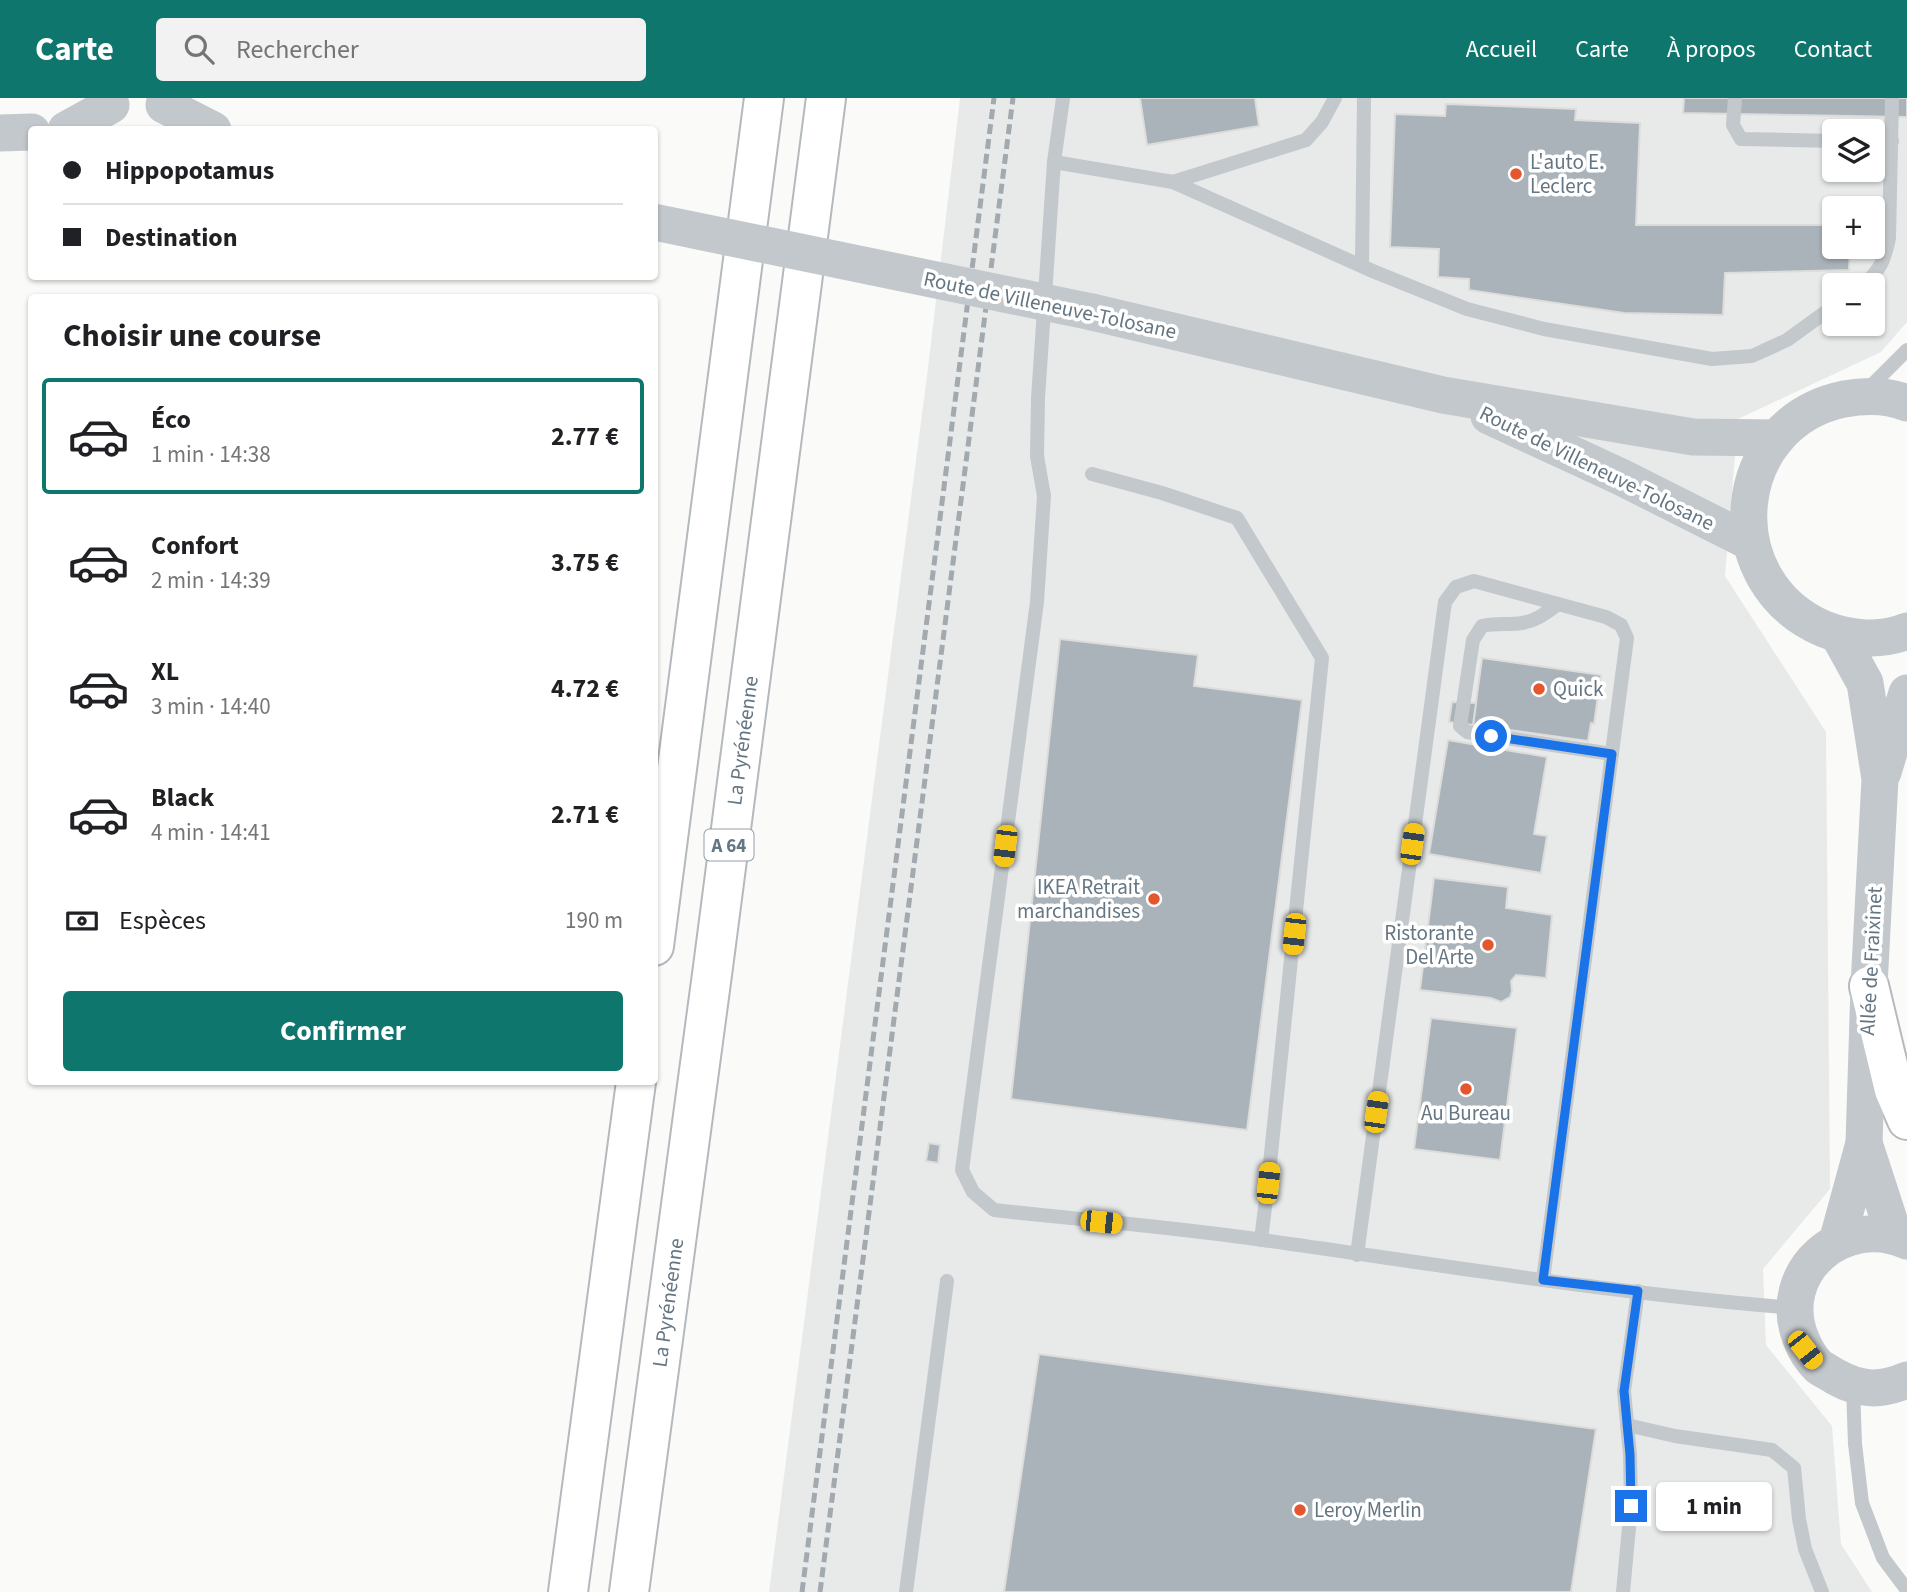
<!DOCTYPE html>
<html lang="fr">
<meta charset="utf-8">
<style>
body{margin:0;font-family:"Source Sans 3",sans-serif;background:#f2f2f2;color:#202124;height:100vh;display:flex;flex-direction:column;font-size:26px;white-space:nowrap}
*{box-sizing:border-box;margin:0}
p{font-size:23px;color:#757577}
.icon{flex:none;width:38px;height:38px;fill:none;stroke:currentColor;stroke-width:2;stroke-linecap:round;stroke-linejoin:round}
.map{position:relative;flex:1;overflow:hidden}
.sheet{position:absolute;left:28px;top:196px;width:630px;height:791px;display:flex;flex-direction:column;background:#fff;border-radius:7px;box-shadow:0 2px 5px #0004}
.sheet>*{flex:none}
.banner{position:absolute;left:28px;top:28px;width:630px;height:154px;border-radius:7px;box-shadow:0 2px 5px #0004;display:grid;align-content:center;height:154px;padding:0 35px;background:#fff}
.tools{position:absolute;left:1822px;top:21px;display:grid;gap:14px}
.tools a{display:grid;place-items:center;width:63px;height:63px;border-radius:7px;background:#fff;box-shadow:0 2px 5px #0004;font-size:35px}
.end{position:absolute;width:32px;height:32px;margin:-16px;border:9px solid #1a73e8;background:#fff;box-shadow:0 0 0 4px #fff}
.from{border-radius:50%}
.bubble{position:absolute;height:49px;border-radius:7px;background:#fff;box-shadow:0 2px 5px #0004;font-size:23px;font-weight:700;line-height:49px;text-align:center}
.car{position:absolute;width:21px;height:42px;margin:-21px -10px;border-radius:9px;box-shadow:0 0 5px 2px #0007;background:linear-gradient(#f5c518 24%,#345 0 40%,#f5c518 0 76%,#345 0 86%,#f5c518 0)}
.banner b{display:flex;align-items:center;gap:24px;height:66px;font-size:26px}
.banner b+b{border-top:2px solid #e0e0e0}
.banner i{width:18px;height:18px;background:#202124}
ul{padding:0;list-style:none}
li{display:flex;align-items:center;gap:21px;height:116px;margin:0 14px 10px;padding:0 21px;border:4px solid transparent;border-radius:7px}
li div{flex:1}
li b{display:block;font-size:26px}
li em{font-style:normal;font-weight:700}
li.on{border-color:#0f766e}
li>.icon{width:63px;height:63px;stroke-width:1.5}
h2{padding:0 35px;font-size:32px;line-height:84px}
.pay{display:flex;align-items:center;gap:18px;height:77px;padding:0 35px;font-size:26px}
.pay p{margin-inline-start:auto}
.button{display:flex;gap:14px;margin-top:auto;padding:14px 35px}
.button a{flex:1;height:80px;border-radius:7px;background:#0f766e;color:#fff;font-size:28px;font-weight:700;line-height:80px;text-align:center}
header{display:flex;align-items:center;gap:42px;box-sizing:border-box;height:98px;padding:0 35px;background:#0f766e;color:#fff}
header strong{font-size:33px}
nav{display:flex;gap:38px;margin-inline-start:auto;font-size:24px}
.search{width:490px;height:63px;background:#f2f2f2;display:flex;align-items:center;gap:18px;box-sizing:border-box;padding:0 24px;border-radius:7px;color:#757577;font-size:26px}
.map>svg:first-child{display:block}
.built{fill:#e8e9e9;fill-rule:evenodd}
.building{fill:#aab3b9;stroke:#dcdcda;stroke-width:2}
.lines{fill:none;stroke-linecap:round;stroke-linejoin:round}
.primary-casing{stroke:#b5babe;stroke-width:42}
.motorway-casing{stroke:#b4b9bd;stroke-width:42}
.service{stroke:#c3c8cc;stroke-width:14}
.tertiary{stroke:#c3c8cc;stroke-width:37}
.primary{stroke:#fff;stroke-width:38}
.motorway{stroke:#fff;stroke-width:38}
.rail{stroke:#a2aab0;stroke-width:5;stroke-dasharray:10 5;stroke-linecap:butt}
.tertiary-bridge{stroke:#c3c8cc;stroke-width:37}
.route{stroke:#1a73e8;stroke-width:9}
.poi-dot{fill:#e4572e;stroke:#fff;stroke-width:2.5}
.labels{text-anchor:middle;stroke-width:7;stroke-linejoin:round;paint-order:stroke}
.shield{fill:#fff;stroke:#939fa8;stroke-width:2}
.shield-label{font-size:19px;font-weight:bold;fill:#657683}
.poi-label{font-size:21px;fill:#657683;stroke:#fff;text-anchor:start}
.street-label{font-size:21px;fill:#657683;stroke:#fff}
</style>
<header>
<strong>Carte</strong>
<div class="search"><svg class="icon" aria-label="search" viewBox="0 0 24 24"><circle cx="10" cy="10" r="6"/><path d="M15 15l6 6"/></svg>Rechercher</div>
<nav><a>Accueil</a><a>Carte</a><a>À propos</a><a>Contact</a></nav>
</header>
<div class="map">
<svg width="1907" height="1494" viewBox="0 0 1907 1494">
<rect width="100%" height="100%" fill="#fafaf8"/>
<path class="built" d="M960,0H1907V224L1881,254L1738,321L1725,478L1826,634L1830,1091L1763,1171L1766,1247L1832,1328L1841,1446L1872,1494H769L928,270ZM1834,33H1872V72H1834ZM1834,110H1872V149H1834ZM1834,187H1872V226H1834Z"/>
<g class="building">
<path d="M1140,0H1255L1259,28L1147,47Z"/>
<path d="M1684,0H1907V19L1683,15Z"/>
<path d="M1446,6L1576,11L1575,22L1640,25L1636,127H1834V149H1850L1849,172L1725,175L1723,217L1624,215L1469,192V181L1438,179L1439,151L1390,149L1395,16L1445,18Z"/>
<path d="M1060,541L1198,557L1194,588L1302,602L1247,1032L1011,1001Z"/>
<path d="M1482,560L1601,577L1594,626L1591,625L1588,643L1473,627Z"/>
<path d="M1452,604L1476,605L1473,627L1449,624Z"/>
<path d="M1448,642L1547,659L1534,736L1547,738L1541,775L1429,756Z"/>
<path d="M1434,780L1508,789L1506,810L1552,817L1546,880L1516,877L1511,883L1512,893L1510,899L1501,904L1491,900L1420,892Z"/>
<path d="M1431,920L1517,930L1500,1062L1414,1051Z"/>
<path d="M929,1045L940,1047L938,1065L926,1063Z"/>
<path d="M1039,1256L1596,1331L1571,1494H1004Z"/>
</g>
<g class="lines">
<defs>
<path id="primary" d="M1869,888L1894,992L1907,1022"/>
<g id="motorway">
<path d="M654,848L764,0"/>
<path d="M568,1494L636,984"/>
<path id="s1" d="M629,1494L713,869L826,0"/>
</g>
</defs>
<use href="#primary" class="primary-casing"/>
<use href="#motorway" class="motorway-casing"/>
<g class="service">
<path d="M1063,0L1054,64L1038,300L1037,358L1044,398L1037,504L962,1072L973,1094L994,1112C1084,1122 1174,1129 1263,1142C1440,1167 1617,1196 1795,1210"/>
<path d="M1735,0L1733,27L1741,41L1834,43"/>
<path d="M1872,43H1892"/>
<path d="M1054,64L1173,84L1375,174L1467,211L1544,231L1712,261L1752,258L1787,242L1834,208"/>
<path d="M1173,84L1306,42L1322,24L1335,0"/>
<path d="M1362,168L1364,0"/>
<path d="M1862,187C1880,174 1885,161 1889,140L1892,0"/>
<path d="M1866,293L1907,252"/>
<path d="M1092,376L1162,395L1237,420L1322,560L1268,1085L1261,1142"/>
<path d="M1558,506C1547,514 1537,523 1522,525C1509,527 1496,525 1482,528L1473,542L1460,628L1467,634L1612,656"/>
<path d="M1357,1157L1445,504L1456,489L1474,483L1606,519L1621,527L1627,540L1543,1182"/>
<path d="M1853,1288L1855,1346L1862,1405L1883,1460L1907,1492"/>
<path d="M1627,1327L1675,1338L1772,1352L1794,1370L1799,1421L1805,1451L1822,1494"/>
<path d="M906,1494L947,1183"/>
<path d="M1623,1494L1631,1408L1630,1357L1624,1293L1638,1193"/>
</g>
<g class="tertiary">
<path d="M164,7L213,32"/>
<path d="M66,32L111,7"/>
<path d="M0,35L32,34"/>
<path d="M1092,214L1443,297L1693,339L1777,340"/>
<path d="M1907,305C1887,297 1866,297 1844,301C1728,325 1714,484 1824,531C1849,541 1882,544 1907,533"/>
<path d="M1489,318L1621,379L1750,444"/>
<path d="M1883,674L1907,595"/>
<path d="M1864,1045L1894,1137"/>
<path d="M1907,1143C1843,1115 1774,1174 1801,1241C1805,1251 1810,1260 1818,1268C1823,1272 1830,1275 1836,1279C1861,1293 1881,1293 1907,1282"/>
<path d="M1837,1144L1864,1045L1869,888L1880,681L1865,585L1838,536"/>
</g>
<use href="#primary" class="primary"/>
<use href="#motorway" class="motorway"/>
<g class="rail">
<path d="M802,1494L994,0"/>
<path d="M820,1494L1013,0"/>
</g>
<path class="tertiary-bridge" d="M654,124L1092,214"/>
</g>
<g class="lines">
<path class="route" d="M1491,638L1612,656L1543,1182L1638,1193L1624,1293L1630,1357L1631,1408"/>
</g>
<g class="poi-dot">
<circle cx="1516" cy="76" r="7"/>
<circle cx="1539" cy="591" r="7"/>
<circle cx="1154" cy="801" r="7"/>
<circle cx="1488" cy="847" r="7"/>
<circle cx="1466" cy="991" r="7"/>
<circle cx="1300" cy="1412" r="7"/>
</g>
<g class="labels">
<rect class="shield" x="704.5" y="731.5" width="49" height="31" rx="5"/>
<g class="shield-label">
<text x="729" y="754">A 64</text>
</g>
<g class="poi-label">
<text x="1530" y="71">L'auto E.<tspan x="1530" dy="24">Leclerc</tspan></text>
<text x="1553" y="598">Quick</text>
<text x="1140" y="796" text-anchor="end">IKEA Retrait<tspan x="1140" dy="24">marchandises</tspan></text>
<text x="1474" y="842" text-anchor="end">Ristorante<tspan x="1474" dy="24">Del Arte</tspan></text>
<text x="1466" y="1022" text-anchor="middle">Au Bureau</text>
<text x="1314" y="1419">Leroy Merlin</text>
</g>
<g class="street-label">
<text transform="translate(1050 207) rotate(12)" y="7">Route de Villeneuve-Tolosane</text>
<text transform="translate(1597 370) rotate(26)" y="7">Route de Villeneuve-Tolosane</text>
<text dy="7" stroke="none"><textPath href="#s1" startOffset="859">La Pyrénéenne</textPath></text>
<text transform="translate(1871 863) rotate(-87)" y="7">Allée de Fraixinet</text>
<text dy="7" stroke="none"><textPath href="#s1" startOffset="292">La Pyrénéenne</textPath></text>
</g>
</g>
</svg>
<div class="tools">
<a><svg class="icon" aria-label="layers" viewBox="0 0 24 24"><path d="M12 4l9 5-9 5-9-5zM3 14l9 5 9-5"/></svg></a>
<a>+</a>
<a>−</a>
</div>
<i class="end from" style="left:1491px;top:638px"></i>
<i class="end" style="left:1631px;top:1408px"></i>
<div class="bubble" style="left:1656px;top:1384px;width:116px">1 min</div>
<i class="car" style="left:1412px;top:746px;rotate:8deg"></i>
<i class="car" style="left:1005px;top:748px;rotate:187deg"></i>
<i class="car" style="left:1294px;top:836px;rotate:186deg"></i>
<i class="car" style="left:1376px;top:1014px;rotate:8deg"></i>
<i class="car" style="left:1268px;top:1085px;rotate:6deg"></i>
<i class="car" style="left:1101px;top:1124px;rotate:96deg"></i>
<i class="car" style="left:1805px;top:1252px;rotate:142deg"></i>
<div class="banner">
<b><i class="from"></i>Hippopotamus</b>
<b><i></i>Destination</b>
</div>
<section class="sheet">
<h2>Choisir une course</h2>
<ul>
<li class="on"><svg class="icon" aria-label="car" viewBox="0 0 24 24"><path d="M5 17H2v-5l4-1 3-4h7l3 4 3 1v5h-3M9 17h6M6 11h13"/><circle cx="7" cy="17" r="2"/><circle cx="17" cy="17" r="2"/></svg><div><b>Éco</b><p>1 min · 14:38</p></div><em>2.77 €</em></li>
<li><svg class="icon" aria-label="car" viewBox="0 0 24 24"><path d="M5 17H2v-5l4-1 3-4h7l3 4 3 1v5h-3M9 17h6M6 11h13"/><circle cx="7" cy="17" r="2"/><circle cx="17" cy="17" r="2"/></svg><div><b>Confort</b><p>2 min · 14:39</p></div><em>3.75 €</em></li>
<li><svg class="icon" aria-label="car" viewBox="0 0 24 24"><path d="M5 17H2v-5l4-1 3-4h7l3 4 3 1v5h-3M9 17h6M6 11h13"/><circle cx="7" cy="17" r="2"/><circle cx="17" cy="17" r="2"/></svg><div><b>XL</b><p>3 min · 14:40</p></div><em>4.72 €</em></li>
<li><svg class="icon" aria-label="car" viewBox="0 0 24 24"><path d="M5 17H2v-5l4-1 3-4h7l3 4 3 1v5h-3M9 17h6M6 11h13"/><circle cx="7" cy="17" r="2"/><circle cx="17" cy="17" r="2"/></svg><div><b>Black</b><p>4 min · 14:41</p></div><em>2.71 €</em></li>
</ul>
<div class="pay"><svg class="icon" aria-label="cash" viewBox="0 0 24 24"><path d="M3 7h18v10H3z"/><circle cx="12" cy="12" r="2"/></svg>Espèces<p>190 m</p></div>
<div class="button"><a>Confirmer</a></div>
</section>
</div>
